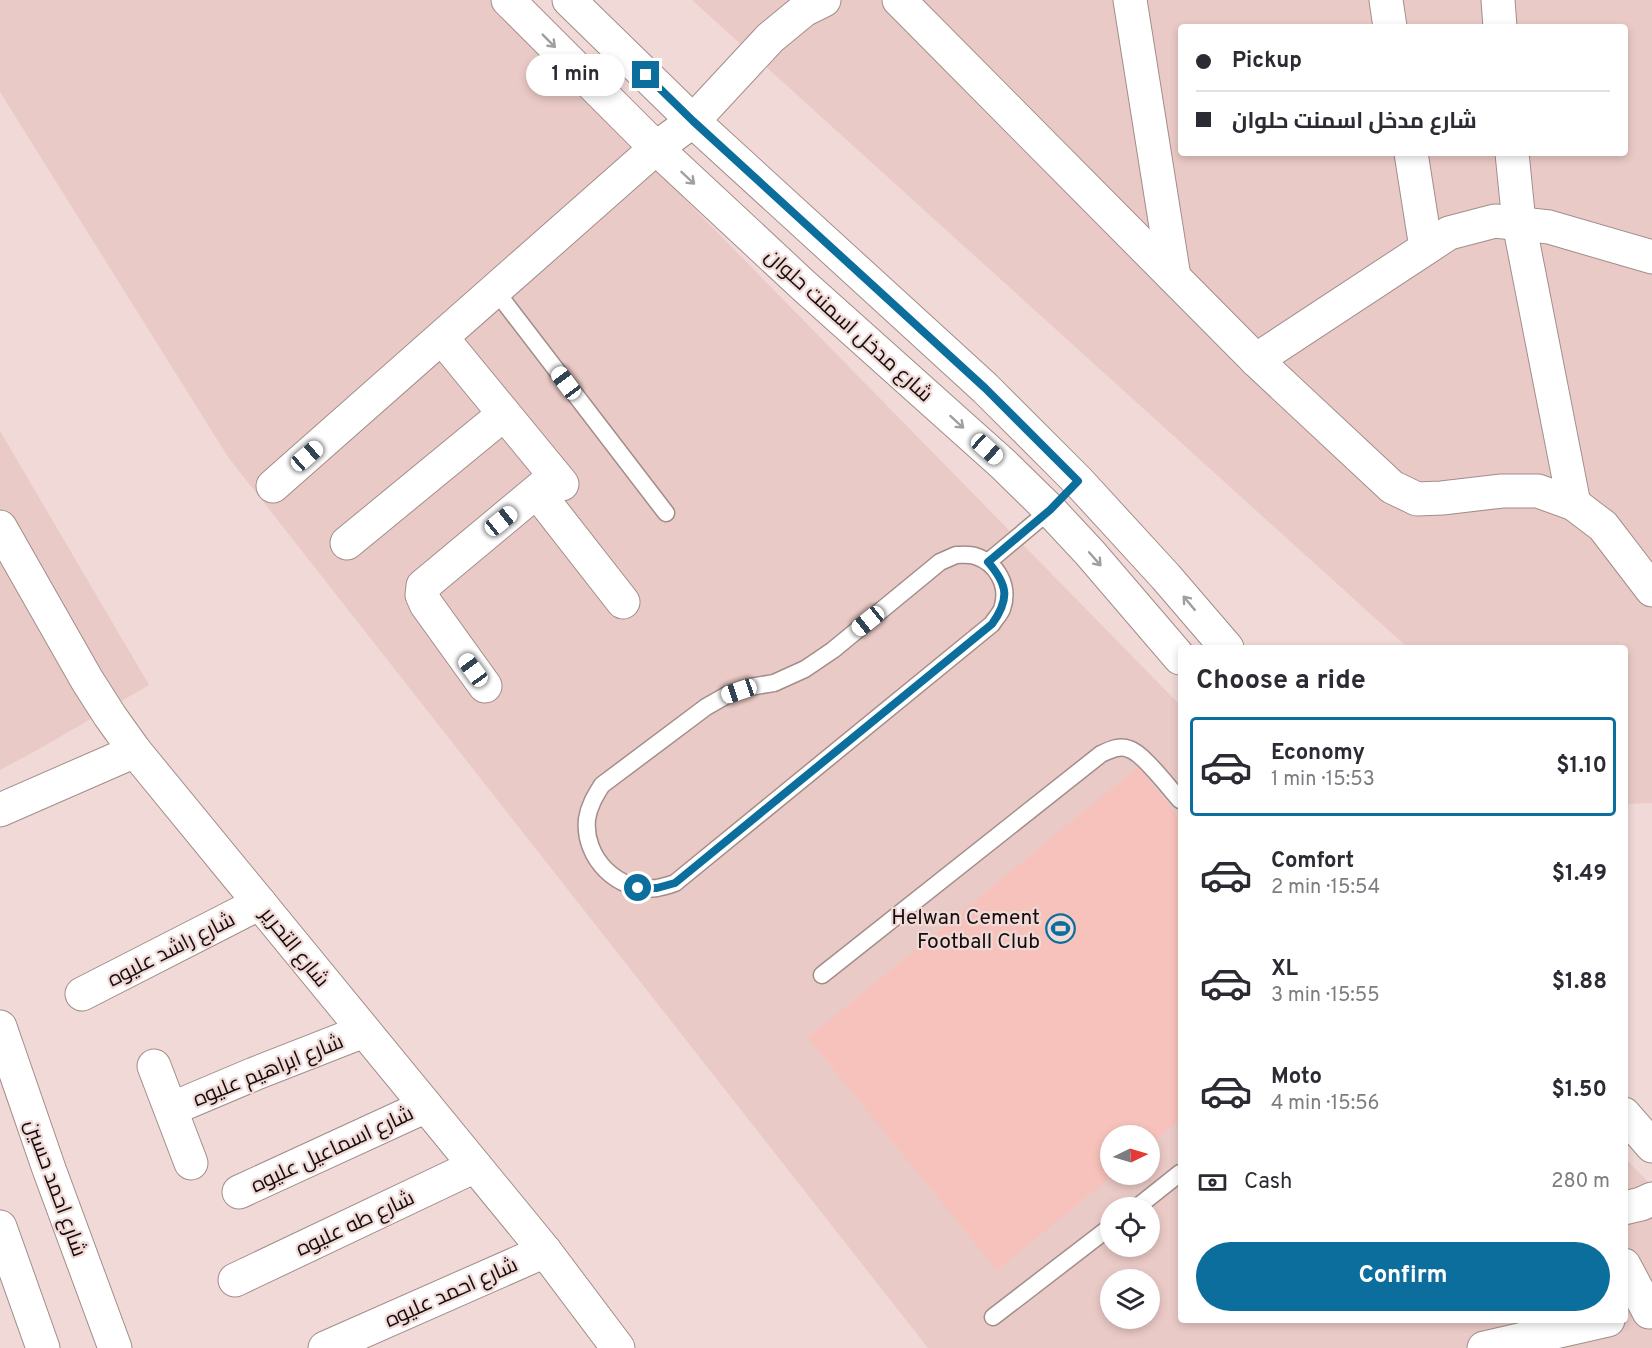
<!DOCTYPE html>
<meta charset="utf-8">
<style>
body{margin:0;font-family:Overpass,Cairo,sans-serif;background:#f7f7f7;color:#2b2b33;height:100vh;display:flex;flex-direction:column;font-size:22px;white-space:nowrap}
*{box-sizing:border-box;margin:0}
p{font-size:20px;color:#7c7c81}
.icon{flex:none;width:33px;height:33px;fill:none;stroke:currentColor;stroke-width:2;stroke-linecap:round;stroke-linejoin:round}
.map{position:relative;flex:1;overflow:hidden}
.drawer{position:absolute;left:1178px;top:645px;width:450px;height:678px;display:flex;flex-direction:column;background:#fff;border-radius:6px;box-shadow:0 3px 9px #0003}
.drawer>*{flex:none}
.guide{position:absolute;left:1178px;top:24px;width:450px;height:132px;border-radius:6px;box-shadow:0 3px 9px #0003;display:grid;align-content:center;height:132px;padding:0 18px;background:#fff}
.needle{width:39px;rotate:85deg}
.tools{position:absolute;left:1100px;top:1125px;display:grid;gap:12px}
.tools a{display:grid;place-items:center;width:60px;height:60px;border-radius:50%;background:#fff;box-shadow:0 3px 9px #0003;font-size:30px}
.end{position:absolute;width:27px;height:27px;margin:-14px;border:8px solid #0c6e9c;background:#fff;box-shadow:0 0 0 3px #fff}
.from{border-radius:50%}
.bubble{position:absolute;height:42px;border-radius:21px;background:#fff;box-shadow:0 3px 9px #0003;font-size:20px;font-weight:700;line-height:42px;text-align:center}
.car{position:absolute;width:18px;height:36px;margin:-18px -9px;border-radius:8px;box-shadow:0 0 4px 2px #0007;background:linear-gradient(#fff 24%,#345 0 40%,#fff 0 76%,#345 0 86%,#fff 0)}
.guide b{display:flex;align-items:center;gap:21px;height:57px;font-size:22px}
.guide b+b{border-top:2px solid #e1e1e2}
.guide i{width:15px;height:15px;background:#2b2b33}
ul{padding:0;list-style:none}
li{display:flex;align-items:center;gap:18px;height:99px;margin:0 12px 9px;padding:0 6px;border:3px solid transparent;border-radius:6px}
li div{flex:1}
li b{display:block;font-size:22px}
li em{font-style:normal;font-weight:700}
li.on{border-color:#0c6e9c}
li>.icon{width:54px;height:54px;stroke-width:1.5}
h2{padding:0 18px;font-size:27px;line-height:72px}
.pay{display:flex;align-items:center;gap:15px;height:66px;padding:0 18px;font-size:22px}
.pay p{margin-inline-start:auto}
.cta{display:flex;gap:12px;margin-top:auto;padding:12px 18px}
.cta a{flex:1;height:69px;border-radius:36px;background:#0c6e9c;color:#fff;font-size:24px;font-weight:700;line-height:69px;text-align:center}
.map>svg:first-child{display:block}
.built{fill:#eacac6;fill-rule:evenodd}
.green{fill:#f7c2bb}
.lines{fill:none;stroke-linecap:round;stroke-linejoin:round}
.lane-casing{stroke:#a28d8a;stroke-width:19}
.street-casing{stroke:#a28d8a;stroke-width:35}
.lane{stroke:#fff;stroke-width:16}
.street{stroke:#fff;stroke-width:33}
.oneway{stroke:#a19e9e}
.route{stroke:#0c6e9c;stroke-width:8}
.labels{text-anchor:middle;stroke-width:4.5;stroke-linejoin:round;paint-order:stroke}
.street-label{font-size:21px;fill:#140d0c;stroke:#f0d9d6}
.poi-label{font-size:21px;fill:#140d0c;stroke:#f0d9d6;text-anchor:end}
</style>
<div class="map">
<svg width="1652" height="1348" viewBox="0 0 1652 1348">
<rect width="100%" height="100%" fill="#f0d9d6"/>
<g class="built">
<path d="M0,0H490L1180,705V1320H1624L1625,1158L1652,1186V1348H928L228,457L0,92ZM1110,1136H1149V1174H1110ZM1110,1208H1149V1246H1110ZM1110,1280H1149V1318H1110Z"/>
<path d="M692,0H1652V803L1625,804L1624,648H1408ZM1180,27H1624V153H1180Z"/>
<path d="M0,431L149,685L39,749L0,770Z"/>
</g>
<path class="green" d="M1138,767L1180,819V1119L1149,1145V1136H1110V1174L1113,1175L997,1270L808,1038Z"/>
<g class="lines">
<defs>
<g id="lane">
<path d="M495,290L666,513"/>
<path d="M956,555C962,555 969,554 975,556C997,563 1010,586 1002,609C1000,614 995,619 992,624L675,883C669,885 663,887 657,888C618,893 583,858 587,819C589,806 595,796 602,785L706,707L727,695L750,687L774,683L805,669L833,650L940,562Z"/>
<path d="M988,562L1050,510"/>
<path d="M822,975L1101,754C1110,750 1119,745 1129,749C1143,753 1169,788 1180,800"/>
<path d="M1136,1208L1180,1173"/>
<path d="M993,1317L1110,1227"/>
</g>
<g id="street">
<path d="M508,0L656,148L803,285L1003,464L1050,510L1090,553L1180,658"/>
<path d="M569,0L693,121L985,388L1078,481L1166,577L1227,648"/>
<path d="M899,0L1256,360L1392,487L1417,499L1442,498L1502,491H1538L1574,504L1603,526L1652,590"/>
<path d="M1130,0L1174,277"/>
<path d="M1386,0L1390,27"/>
<path d="M1498,0L1500,27"/>
<path d="M1411,153L1426,248"/>
<path d="M1512,153L1519,223L1574,504"/>
<path d="M442,338L562,484"/>
<path d="M1256,360L1449,233L1495,221L1549,227L1652,257"/>
<path d="M273,486L656,148L693,121L770,38L804,10L824,0"/>
<path d="M537,492L623,602"/>
<path d="M0,527L87,680L110,716L135,751L545,1251L618,1348"/>
<path d="M347,543L504,414"/>
<path d="M485,686L426,604L422,595L423,586L555,476"/>
<path d="M0,810L135,751"/>
<path d="M82,994L260,903"/>
<path d="M0,1027L49,1169L115,1348"/>
<path d="M154,1066L191,1163"/>
<path d="M171,1109L254,1074L364,1031"/>
<path d="M1624,1114L1652,1146"/>
<path d="M239,1192L426,1106"/>
<path d="M1624,1208L1641,1204L1652,1199"/>
<path d="M0,1227L43,1348"/>
<path d="M1624,1265L1649,1312"/>
<path d="M235,1280L475,1166"/>
<path d="M325,1348L545,1251"/>
<path d="M1484,1348L1608,1320"/>
</g>
</defs>
<use href="#lane" class="lane-casing"/>
<use href="#street" class="street-casing"/>
<use href="#lane" class="lane"/>
<use href="#street" class="street"/>
</g>
<defs><path id="oneway-shaft" d="M-6 0H5M1.5-3L5.5 0L1.5 3" fill="none" stroke-width="1.6" stroke-linecap="round" stroke-linejoin="round" transform="scale(1.5)"/></defs>
<g class="oneway">
<use href="#oneway-shaft" transform="translate(549 41) rotate(45)"/>
<use href="#oneway-shaft" transform="translate(688 178) rotate(43)"/>
<use href="#oneway-shaft" transform="translate(957 422) rotate(42)"/>
<use href="#oneway-shaft" transform="translate(1095 559) rotate(49)"/>
<use href="#oneway-shaft" transform="translate(1189 603) rotate(-130)"/>
</g>
<g class="lines">
<path class="route" d="M638,888H657L675,883L992,624C1010,599 1008,585 988,562L1050,510L1078,481L985,388L693,121L646,75"/>
</g>
<defs>
<symbol id="stadium-ring" viewBox="-11 -11 22 22"><circle r="9.5" fill="#f0d9d6" stroke="#0c6e9c" stroke-width="1.5"/><path d="M0-5a6.5 5 0 1 0 0 10a6.5 5 0 1 0 0-10ZM-3.5-1.8h7v3.6h-7Z" fill="#0c6e9c"/></symbol>
</defs>
<g fill-rule="evenodd">
<use href="#stadium-ring" x="1044" y="912" width="33" height="33"/>
</g>
<g class="labels">
<g class="street-label">
<text transform="translate(849 325) rotate(42)" y="7">شارع مدخل اسمنت حلوان</text>
<text transform="translate(295 947) rotate(51)" y="7">شارع التحرير</text>
<text transform="translate(171 949) rotate(-27)" y="7">شارع راشد عليوه</text>
<text transform="translate(268 1070) rotate(-22)" y="7">شارع ابراهيم عليوه</text>
<text transform="translate(332 1149) rotate(-25)" y="7">شارع اسماعيل عليوه</text>
<text transform="translate(56 1188) rotate(70)" y="7">شارع احمد حسين</text>
<text transform="translate(355 1223) rotate(-25)" y="7">شارع طه عليوه</text>
<text transform="translate(451 1292) rotate(-24)" y="7">شارع احمد عليوه</text>
</g>
<g class="poi-label">
<text x="1040" y="924">Helwan Cement<tspan x="1040" dy="24">Football Club</tspan></text>
</g>
</g>
</svg>
<div class="tools">
<a><svg class="needle" viewBox="-14 -14 28 28"><path d="M0-13l5 13h-10z" fill="#e53935"/><path d="M0 13l5-13h-10z" fill="#7c7c81"/></svg></a>
<a><svg class="icon" aria-label="locate" viewBox="0 0 24 24"><circle cx="12" cy="12" r="6"/><path d="M12 2v4M12 18v4M2 12h4M18 12h4"/></svg></a>
<a><svg class="icon" aria-label="layers" viewBox="0 0 24 24"><path d="M12 4l9 5-9 5-9-5zM3 14l9 5 9-5"/></svg></a>
</div>
<i class="end from" style="left:638px;top:888px"></i>
<i class="end" style="left:646px;top:75px"></i>
<div class="bubble" style="left:526px;top:54px;width:99px">1 min</div>
<i class="car" style="left:566px;top:383px;rotate:323deg"></i>
<i class="car" style="left:987px;top:449px;rotate:132deg"></i>
<i class="car" style="left:307px;top:456px;rotate:49deg"></i>
<i class="car" style="left:501px;top:521px;rotate:51deg"></i>
<i class="car" style="left:868px;top:621px;rotate:231deg"></i>
<i class="car" style="left:473px;top:670px;rotate:324deg"></i>
<i class="car" style="left:739px;top:691px;rotate:251deg"></i>
<div class="guide">
<b><i class="from"></i>Pickup</b>
<b><i></i>شارع مدخل اسمنت حلوان</b>
</div>
<section class="drawer">
<h2>Choose a ride</h2>
<ul>
<li class="on"><svg class="icon" aria-label="car" viewBox="0 0 24 24"><path d="M5 17H2v-5l4-1 3-4h7l3 4 3 1v5h-3M9 17h6M6 11h13"/><circle cx="7" cy="17" r="2"/><circle cx="17" cy="17" r="2"/></svg><div><b>Economy</b><p>1 min · 15:53</p></div><em>$1.10</em></li>
<li><svg class="icon" aria-label="car" viewBox="0 0 24 24"><path d="M5 17H2v-5l4-1 3-4h7l3 4 3 1v5h-3M9 17h6M6 11h13"/><circle cx="7" cy="17" r="2"/><circle cx="17" cy="17" r="2"/></svg><div><b>Comfort</b><p>2 min · 15:54</p></div><em>$1.49</em></li>
<li><svg class="icon" aria-label="car" viewBox="0 0 24 24"><path d="M5 17H2v-5l4-1 3-4h7l3 4 3 1v5h-3M9 17h6M6 11h13"/><circle cx="7" cy="17" r="2"/><circle cx="17" cy="17" r="2"/></svg><div><b>XL</b><p>3 min · 15:55</p></div><em>$1.88</em></li>
<li><svg class="icon" aria-label="car" viewBox="0 0 24 24"><path d="M5 17H2v-5l4-1 3-4h7l3 4 3 1v5h-3M9 17h6M6 11h13"/><circle cx="7" cy="17" r="2"/><circle cx="17" cy="17" r="2"/></svg><div><b>Moto</b><p>4 min · 15:56</p></div><em>$1.50</em></li>
</ul>
<div class="pay"><svg class="icon" aria-label="cash" viewBox="0 0 24 24"><path d="M3 7h18v10H3z"/><circle cx="12" cy="12" r="2"/></svg>Cash<p>280 m</p></div>
<div class="cta"><a>Confirm</a></div>
</section>
</div>
